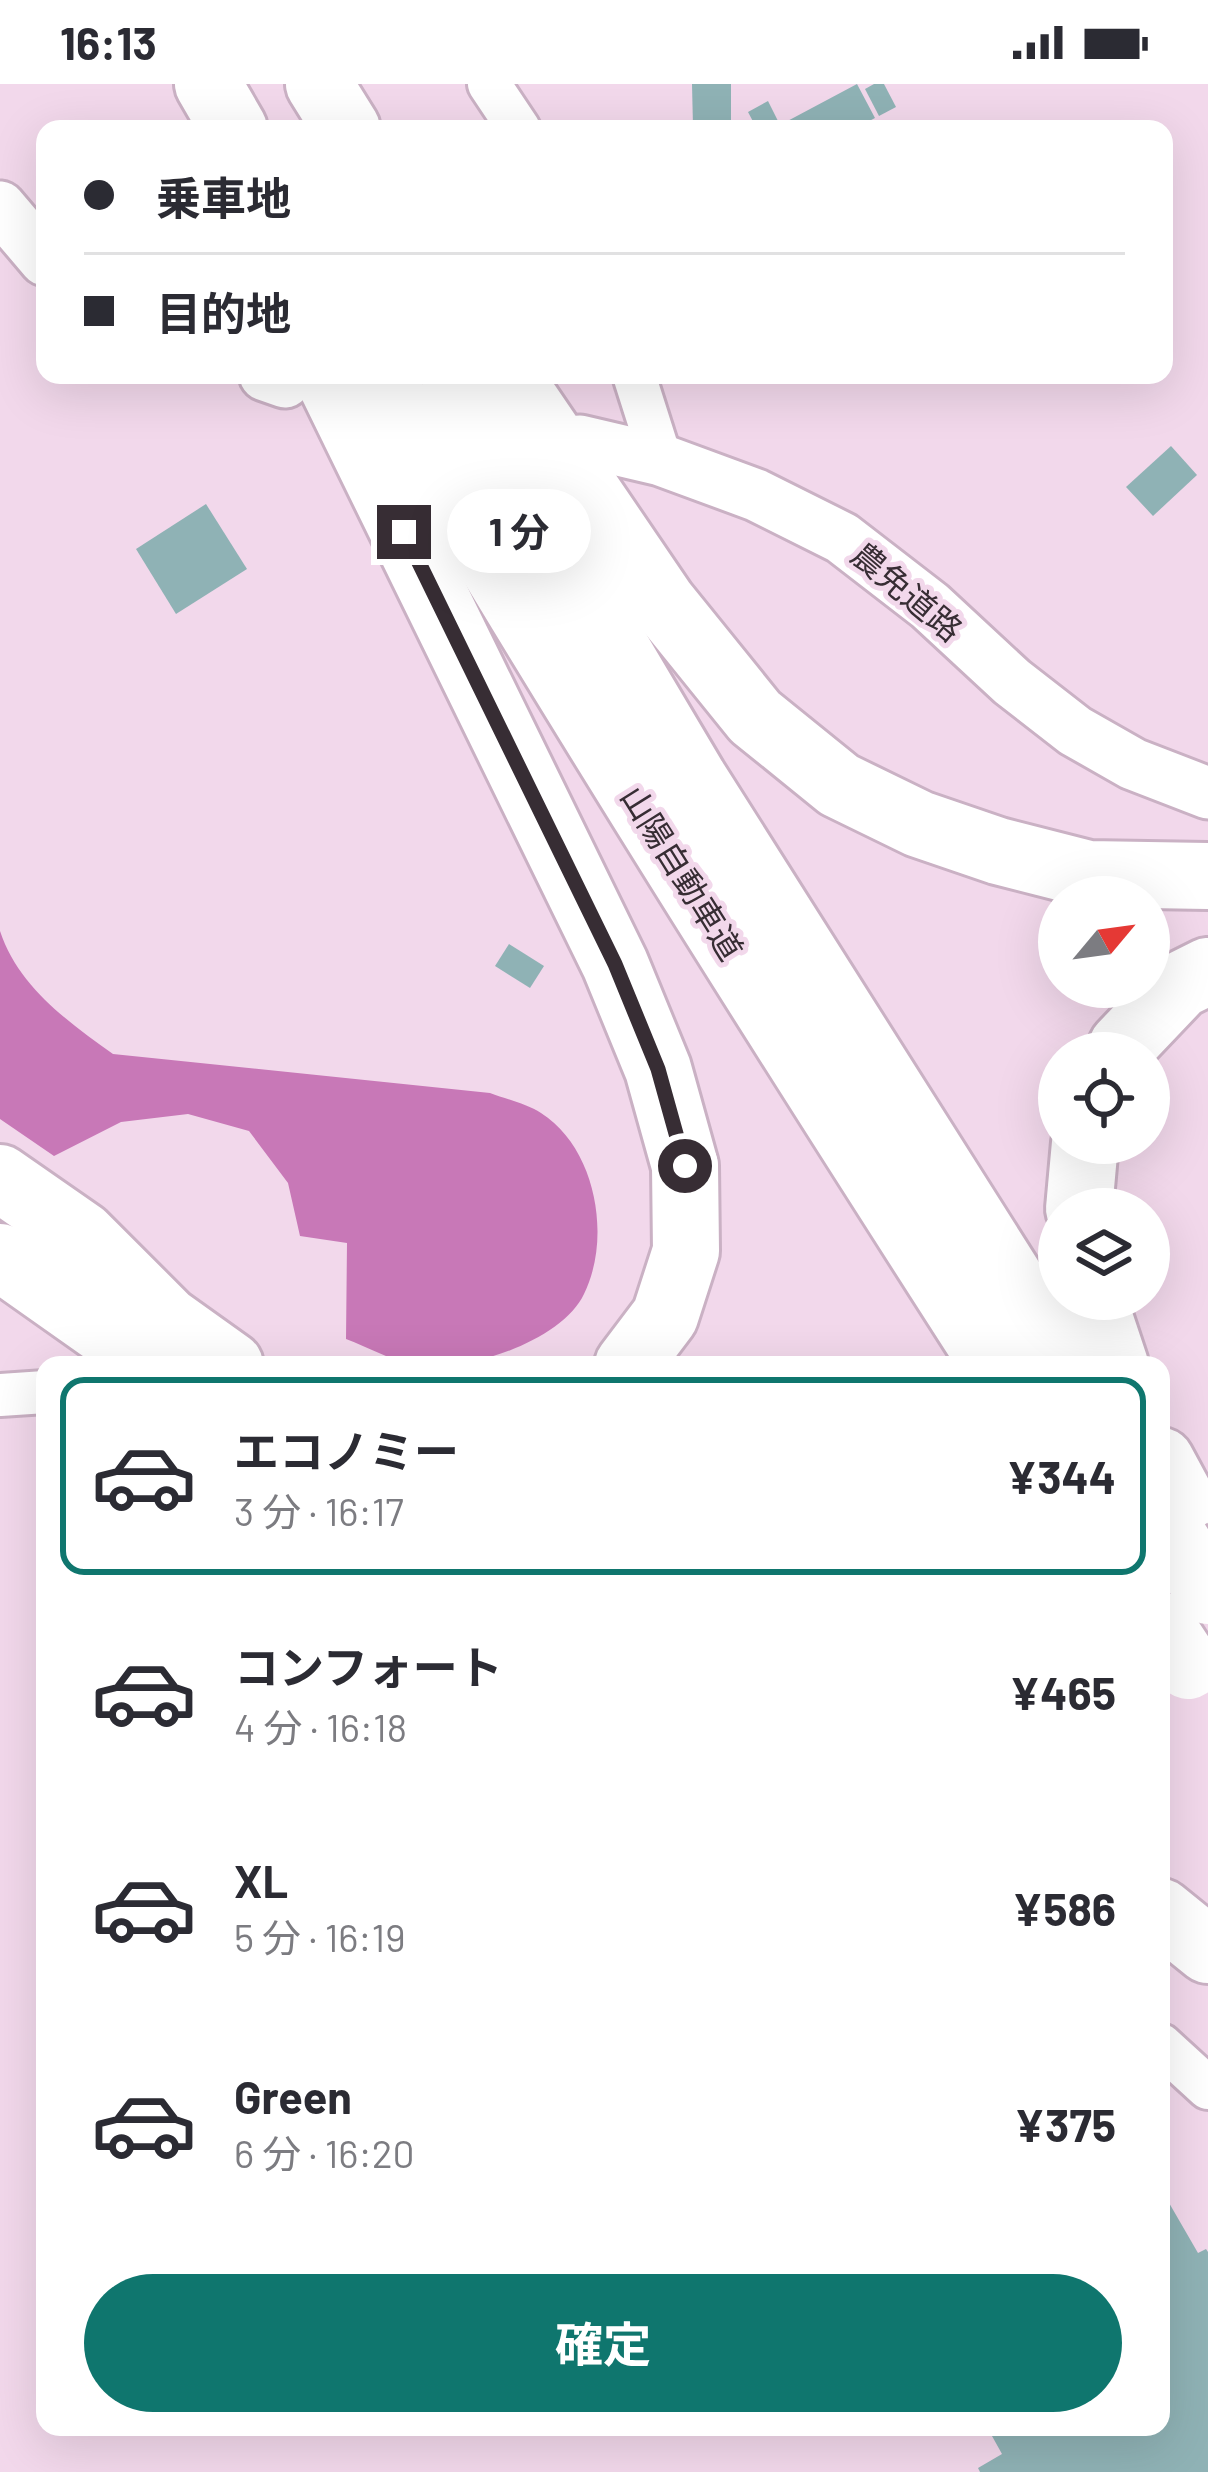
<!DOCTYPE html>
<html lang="ja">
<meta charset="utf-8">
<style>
body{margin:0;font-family:Barlow,"Noto Sans JP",sans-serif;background:#f7f7f7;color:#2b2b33;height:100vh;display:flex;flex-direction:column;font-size:45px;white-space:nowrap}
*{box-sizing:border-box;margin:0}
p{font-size:39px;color:#7c7c81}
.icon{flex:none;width:66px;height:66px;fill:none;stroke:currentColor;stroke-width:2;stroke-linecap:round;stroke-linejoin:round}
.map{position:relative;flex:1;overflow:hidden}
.details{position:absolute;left:36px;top:1272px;width:1134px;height:1080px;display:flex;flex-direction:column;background:#fff;border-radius:24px;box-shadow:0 12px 48px #0002}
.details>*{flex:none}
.hud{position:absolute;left:36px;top:36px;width:1137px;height:264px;border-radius:24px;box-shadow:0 12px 48px #0002;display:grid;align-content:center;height:264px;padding:0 48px;background:#fff}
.needle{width:78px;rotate:61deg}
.fabs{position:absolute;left:1038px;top:792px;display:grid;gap:24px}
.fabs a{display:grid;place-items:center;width:132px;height:132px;border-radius:50%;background:#fff;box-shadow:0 12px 48px #0002;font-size:60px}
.end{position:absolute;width:54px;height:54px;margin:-27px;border:15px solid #372d34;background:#fff;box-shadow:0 0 0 6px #fff}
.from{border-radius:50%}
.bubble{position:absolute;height:84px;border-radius:42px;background:#fff;box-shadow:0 12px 48px #0002;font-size:39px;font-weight:700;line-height:84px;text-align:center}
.hud b{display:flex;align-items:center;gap:42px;height:114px;font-size:45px}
.hud b+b{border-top:3px solid #e1e1e2}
.hud i{width:30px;height:30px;background:#2b2b33}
ul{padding:21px 0 0;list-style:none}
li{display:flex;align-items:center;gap:36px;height:198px;margin:0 24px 18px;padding:0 24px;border:6px solid transparent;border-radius:24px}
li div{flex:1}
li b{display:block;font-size:45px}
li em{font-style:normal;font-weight:700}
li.current{border-color:#0f766e}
li>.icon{width:108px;height:108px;stroke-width:1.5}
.action{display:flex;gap:24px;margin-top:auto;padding:24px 48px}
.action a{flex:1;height:138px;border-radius:72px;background:#0f766e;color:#fff;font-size:48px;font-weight:700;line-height:138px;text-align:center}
.status{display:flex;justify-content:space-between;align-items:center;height:84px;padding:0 60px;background:#fff;direction:ltr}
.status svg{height:33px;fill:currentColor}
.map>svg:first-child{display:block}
.water{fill:#c878b7}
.building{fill:#8fb2b5}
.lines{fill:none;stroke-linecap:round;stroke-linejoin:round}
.minor-casing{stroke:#cab1c4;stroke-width:48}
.tertiary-casing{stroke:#cab1c4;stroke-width:57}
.motorway-casing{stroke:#cab1c4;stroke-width:72}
.minor{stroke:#fff;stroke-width:42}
.tertiary{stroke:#fff;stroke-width:51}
.motorway{stroke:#fff;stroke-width:66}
.motorway-bridge-casing{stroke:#cab1c4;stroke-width:72;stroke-linecap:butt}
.motorway-bridge{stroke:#fff;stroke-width:66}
.route{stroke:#372d34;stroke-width:15}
.labels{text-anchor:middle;stroke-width:10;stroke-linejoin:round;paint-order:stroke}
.street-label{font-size:33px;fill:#372d34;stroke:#f2d8eb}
</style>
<div class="status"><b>16:13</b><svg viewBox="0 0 49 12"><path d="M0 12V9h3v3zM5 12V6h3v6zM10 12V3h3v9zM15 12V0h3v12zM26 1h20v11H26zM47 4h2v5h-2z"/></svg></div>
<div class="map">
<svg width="1208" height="2388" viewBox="0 0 1208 2388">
<rect width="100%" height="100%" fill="#f2d8eb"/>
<path class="water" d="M0,847C18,902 68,938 113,970L490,1009C506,1015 527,1020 541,1029C596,1064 612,1153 584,1210C562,1257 464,1290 415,1281C392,1277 368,1263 346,1255L347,1159L300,1152L288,1099L249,1047L188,1030L121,1038L54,1072L0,1035Z"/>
<g class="building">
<path d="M692,0H731V43H693Z"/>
<path d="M857,0L875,34L854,45H757L748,28L768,17L780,41Z"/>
<path d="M874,0H884L896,23L879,32L865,5Z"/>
<path d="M1171,362L1197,391L1153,432L1126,403Z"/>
<path d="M206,420L247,485L176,530L136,465Z"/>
<path d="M509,860L544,882L530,904L495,882Z"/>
<path d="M1161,2105L1198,2169L1206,2165L1208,2168V2388H980L978,2384L1002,2370L987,2343H1161Z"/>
</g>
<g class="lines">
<defs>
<g id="minor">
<path d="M489,0L519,45"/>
<path d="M634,291L661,376"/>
<path d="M0,1311L45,1308"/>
<path d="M1161,1961L1208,2004"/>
</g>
<g id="tertiary">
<path d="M0,123L45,176"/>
<path d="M265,291L285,298"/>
<path d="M580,357L661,376L756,411L842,454L930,522L1012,598L1075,647L1133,680L1208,709"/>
</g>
<g id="motorway">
<path d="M208,0L234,45"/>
<path d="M319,0L347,45"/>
<path d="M327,291L615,880L658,985L685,1082L686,1167L665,1232L628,1281"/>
<path d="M379,291C576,626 784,954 994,1281"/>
<path d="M454,291L694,695L1065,1281"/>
<path d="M508,291L663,519L755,633L839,701L919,740L998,767L1088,790L1208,792"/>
<path d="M1119,969L1122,962L1180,901L1208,887"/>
<path d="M0,1094L82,1151L167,1236L230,1281"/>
<path d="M1079,1125L1085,1059"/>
<path d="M0,1173L153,1281"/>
<path d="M1093,1215L1115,1281"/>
<path d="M1161,1377L1200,1449L1208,1470"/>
<path d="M1161,1828L1208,1866"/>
</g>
</defs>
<use href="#minor" class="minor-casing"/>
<use href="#tertiary" class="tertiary-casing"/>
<use href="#motorway" class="motorway-casing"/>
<use href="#minor" class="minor"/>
<use href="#tertiary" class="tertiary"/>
<use href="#motorway" class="motorway"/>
<defs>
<g id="motorway-bridge">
<path d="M1177,1458L1208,1507"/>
<path d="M1161,1541L1188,1582"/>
</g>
</defs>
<use href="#motorway-bridge" class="motorway-bridge-casing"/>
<use href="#motorway-bridge" class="motorway-bridge"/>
</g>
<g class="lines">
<path class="route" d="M404,448L615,880L658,985L685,1082"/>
</g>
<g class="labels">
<g class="street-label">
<text transform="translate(907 508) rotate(40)" y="12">農免道路</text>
<text transform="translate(682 789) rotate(58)" y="12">山陽自動車道</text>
</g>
</g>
</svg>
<div class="fabs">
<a><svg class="needle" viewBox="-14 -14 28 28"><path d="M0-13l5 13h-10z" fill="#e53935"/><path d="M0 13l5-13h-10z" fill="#7c7c81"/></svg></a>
<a><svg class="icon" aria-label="locate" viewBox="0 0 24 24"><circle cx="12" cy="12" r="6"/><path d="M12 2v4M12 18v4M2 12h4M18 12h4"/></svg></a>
<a><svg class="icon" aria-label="layers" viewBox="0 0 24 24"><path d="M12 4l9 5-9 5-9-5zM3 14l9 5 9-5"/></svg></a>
</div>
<i class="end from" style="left:685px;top:1082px"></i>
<i class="end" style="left:404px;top:448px"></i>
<div class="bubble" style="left:447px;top:405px;width:144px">1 分</div>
<div class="hud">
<b><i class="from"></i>乗車地</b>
<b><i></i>目的地</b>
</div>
<section class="details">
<ul>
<li class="current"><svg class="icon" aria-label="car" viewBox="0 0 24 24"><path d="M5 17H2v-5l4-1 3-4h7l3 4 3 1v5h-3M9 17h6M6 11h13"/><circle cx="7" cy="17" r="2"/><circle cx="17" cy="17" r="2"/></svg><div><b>エコノミー</b><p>3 分 · 16:17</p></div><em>¥344</em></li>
<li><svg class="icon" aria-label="car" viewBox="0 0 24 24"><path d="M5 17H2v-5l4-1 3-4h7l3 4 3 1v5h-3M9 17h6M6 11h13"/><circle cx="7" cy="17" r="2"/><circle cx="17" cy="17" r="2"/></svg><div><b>コンフォート</b><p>4 分 · 16:18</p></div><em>¥465</em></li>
<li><svg class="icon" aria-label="car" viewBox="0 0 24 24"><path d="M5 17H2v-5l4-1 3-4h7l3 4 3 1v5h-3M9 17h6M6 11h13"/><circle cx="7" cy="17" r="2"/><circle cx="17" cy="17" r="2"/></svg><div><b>XL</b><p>5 分 · 16:19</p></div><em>¥586</em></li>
<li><svg class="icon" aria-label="car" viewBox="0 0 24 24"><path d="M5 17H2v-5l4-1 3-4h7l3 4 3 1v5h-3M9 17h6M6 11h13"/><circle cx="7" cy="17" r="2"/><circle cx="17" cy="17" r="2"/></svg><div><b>Green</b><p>6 分 · 16:20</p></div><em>¥375</em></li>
</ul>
<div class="action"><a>確定</a></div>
</section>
</div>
